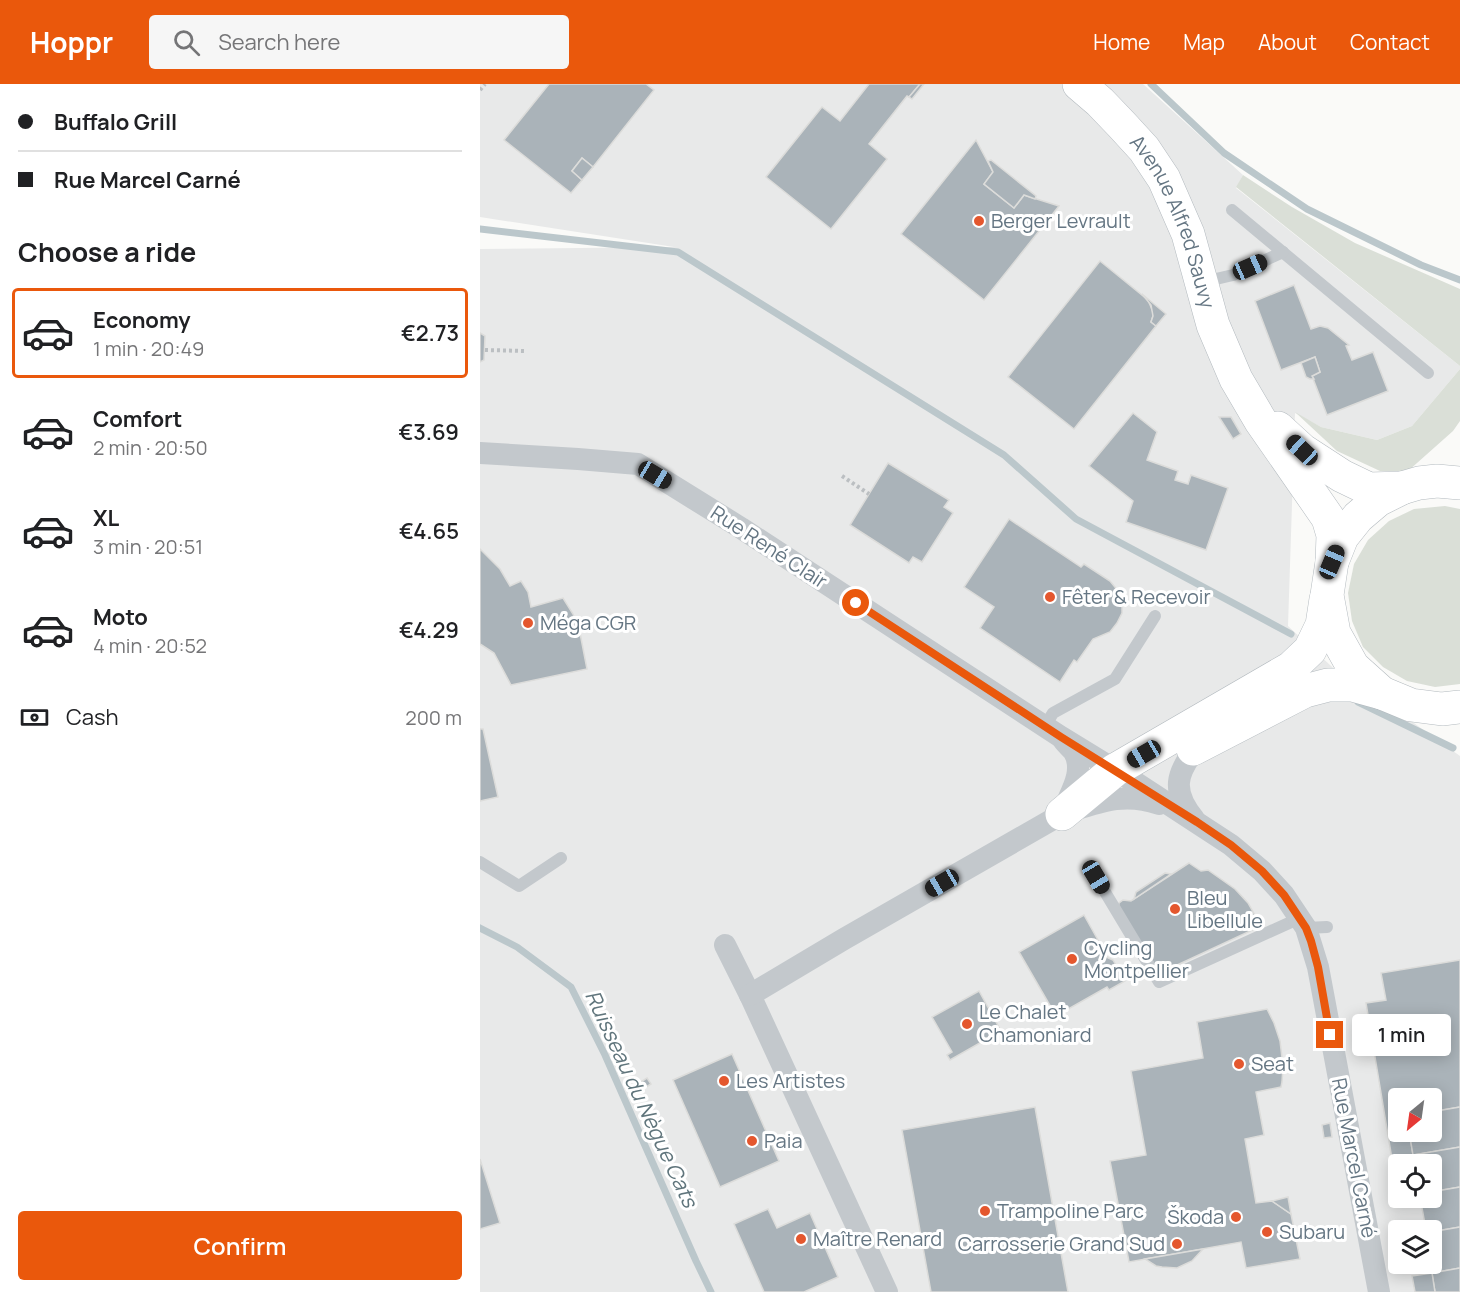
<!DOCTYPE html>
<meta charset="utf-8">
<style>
body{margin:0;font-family:Manrope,sans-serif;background:#f6f6f6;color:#202124;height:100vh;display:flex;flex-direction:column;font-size:22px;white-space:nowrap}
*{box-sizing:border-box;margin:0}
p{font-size:20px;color:#757577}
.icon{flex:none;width:33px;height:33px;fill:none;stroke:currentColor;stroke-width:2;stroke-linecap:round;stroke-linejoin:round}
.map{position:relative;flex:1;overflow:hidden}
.sheet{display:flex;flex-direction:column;background:#fff;width:480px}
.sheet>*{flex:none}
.top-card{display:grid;align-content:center;height:132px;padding:0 18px;background:#fff}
.needle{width:39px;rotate:209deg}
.fabs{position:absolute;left:908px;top:1004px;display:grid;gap:12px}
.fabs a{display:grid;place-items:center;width:54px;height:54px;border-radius:6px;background:#fff;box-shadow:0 3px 15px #0003;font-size:30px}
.end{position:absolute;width:27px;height:27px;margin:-14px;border:8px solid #ea580c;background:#fff;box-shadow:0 0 0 3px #fff}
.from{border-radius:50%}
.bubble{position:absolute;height:42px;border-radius:6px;background:#fff;box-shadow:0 3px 15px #0003;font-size:20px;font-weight:600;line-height:42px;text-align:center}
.car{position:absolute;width:18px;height:36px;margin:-18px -9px;border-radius:8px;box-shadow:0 0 4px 2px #0007;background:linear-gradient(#222 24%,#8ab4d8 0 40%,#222 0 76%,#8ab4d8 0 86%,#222 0)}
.top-card b{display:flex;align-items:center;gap:21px;height:57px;font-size:22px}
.top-card b+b{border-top:2px solid #e0e0e0}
.top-card i{width:15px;height:15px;background:#202124}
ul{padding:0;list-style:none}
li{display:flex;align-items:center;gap:18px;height:90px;margin:0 12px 9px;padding:0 6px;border:3px solid transparent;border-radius:6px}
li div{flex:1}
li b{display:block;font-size:22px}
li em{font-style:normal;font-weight:600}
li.on{border-color:#ea580c}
li>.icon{width:54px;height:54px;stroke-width:1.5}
h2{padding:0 18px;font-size:27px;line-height:72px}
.pay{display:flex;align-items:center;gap:15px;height:66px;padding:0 18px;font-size:22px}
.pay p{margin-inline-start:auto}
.action{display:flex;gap:12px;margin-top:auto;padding:12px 18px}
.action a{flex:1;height:69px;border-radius:6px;background:#ea580c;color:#fff;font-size:24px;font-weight:600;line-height:69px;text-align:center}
header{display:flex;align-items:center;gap:36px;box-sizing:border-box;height:84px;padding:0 30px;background:#ea580c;color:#fff}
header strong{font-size:28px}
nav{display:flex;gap:33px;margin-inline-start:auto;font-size:21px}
.search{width:420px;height:54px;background:#f6f6f6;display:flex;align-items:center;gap:15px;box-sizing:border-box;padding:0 21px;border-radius:6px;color:#757577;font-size:22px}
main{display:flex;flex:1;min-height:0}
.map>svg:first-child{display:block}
.built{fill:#e8e9e9;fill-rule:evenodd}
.green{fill:#dadfd7}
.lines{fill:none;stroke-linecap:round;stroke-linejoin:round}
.stream{stroke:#bbc7cb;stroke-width:7}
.building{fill:#aab3b9;stroke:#dcdcda;stroke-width:1.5}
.secondary-casing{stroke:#b3babf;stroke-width:34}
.path{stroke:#bbbfc2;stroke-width:4;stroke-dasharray:3 3;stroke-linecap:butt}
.lane{stroke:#c3c8cc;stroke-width:12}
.street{stroke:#c3c8cc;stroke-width:22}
.secondary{stroke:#fff;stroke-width:33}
.route{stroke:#ea580c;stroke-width:8}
.poi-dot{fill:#e4572e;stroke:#fff;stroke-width:2}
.labels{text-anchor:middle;stroke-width:6;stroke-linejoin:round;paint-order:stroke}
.poi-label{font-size:20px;fill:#657683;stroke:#fff;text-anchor:start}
.street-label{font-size:20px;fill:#657683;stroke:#fff}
.water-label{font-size:21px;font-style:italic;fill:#60757c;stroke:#fff}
</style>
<header>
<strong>Hoppr</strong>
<div class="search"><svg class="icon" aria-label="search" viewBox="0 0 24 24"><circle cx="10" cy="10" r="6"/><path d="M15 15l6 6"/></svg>Search here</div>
<nav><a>Home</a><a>Map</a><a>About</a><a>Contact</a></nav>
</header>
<main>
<section class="sheet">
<div class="top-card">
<b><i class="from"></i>Buffalo Grill</b>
<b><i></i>Rue Marcel Carné</b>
</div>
<h2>Choose a ride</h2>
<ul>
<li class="on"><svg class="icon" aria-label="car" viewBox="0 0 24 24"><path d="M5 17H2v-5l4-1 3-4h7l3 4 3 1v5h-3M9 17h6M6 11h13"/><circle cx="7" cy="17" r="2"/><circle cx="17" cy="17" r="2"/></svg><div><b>Economy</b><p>1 min · 20:49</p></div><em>€2.73</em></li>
<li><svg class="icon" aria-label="car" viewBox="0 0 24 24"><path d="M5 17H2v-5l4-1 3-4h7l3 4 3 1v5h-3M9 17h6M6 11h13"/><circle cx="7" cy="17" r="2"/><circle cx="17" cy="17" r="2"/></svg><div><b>Comfort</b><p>2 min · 20:50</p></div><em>€3.69</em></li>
<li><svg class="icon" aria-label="car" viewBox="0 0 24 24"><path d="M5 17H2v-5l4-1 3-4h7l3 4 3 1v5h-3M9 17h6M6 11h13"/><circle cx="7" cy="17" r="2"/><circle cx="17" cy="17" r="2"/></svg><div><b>XL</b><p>3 min · 20:51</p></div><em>€4.65</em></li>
<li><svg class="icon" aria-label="car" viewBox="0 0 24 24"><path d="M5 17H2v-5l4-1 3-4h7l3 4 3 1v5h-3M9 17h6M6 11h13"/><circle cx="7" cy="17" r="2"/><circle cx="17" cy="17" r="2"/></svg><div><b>Moto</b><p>4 min · 20:52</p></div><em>€4.29</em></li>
</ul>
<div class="pay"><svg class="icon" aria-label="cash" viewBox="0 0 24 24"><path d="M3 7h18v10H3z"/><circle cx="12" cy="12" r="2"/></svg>Cash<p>200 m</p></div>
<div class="action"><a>Confirm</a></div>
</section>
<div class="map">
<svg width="980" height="1208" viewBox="0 0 980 1208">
<rect width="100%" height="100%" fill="#fafaf8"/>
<path class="built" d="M0,0H663L763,91L756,104L980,282V285L932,342L897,356L841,343L815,329L808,542L878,607L924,632L980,672V1208H0V165L194,163L0,133ZM918,1014H951V1047H918ZM918,1080H951V1113H918ZM918,1146H951V1179H918Z"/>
<g class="green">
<path d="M763,91L812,123L875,159L980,205V282L756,103Z"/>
<path d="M980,285V337L973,347L928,387H900L857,367L815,328L841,343L897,356L932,342Z"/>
<path d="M965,422L980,425V600L955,603L927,597L903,583L883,563L872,537L868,509L874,480L888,456L909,437L934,425Z"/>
</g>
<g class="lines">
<g class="stream">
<path d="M671,0L744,69L827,125L941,181L980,196"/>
<path d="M0,145L198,168L524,371L596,435L811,550"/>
<path d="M878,618L973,664"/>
<path d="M0,844L37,863L91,903L125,971L216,1177L231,1208"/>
</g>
</g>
<g class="building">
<path d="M69,0H166L174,6L113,83L102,74L92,87L102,96L91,109L24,56Z"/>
<path d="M389,0H440L429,13L427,12L389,60L407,75L351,145L286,93L342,23L360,37Z"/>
<path d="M440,0H444L432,15L429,13Z"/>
<path d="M496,56L513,88L504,100L534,124L544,111L579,122L504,216L421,150Z"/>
<path d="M102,74L113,83L102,96L92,87Z"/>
<path d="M511,76L556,112L555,115L544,111L534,124L504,100L513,88L508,77Z"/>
<path d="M620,177L668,216L673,228V232L671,238L676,242L594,345L528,293Z"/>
<path d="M814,201L831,245L840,242L848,244L869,261L866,262L872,276L893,268L908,307L847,331L832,292L840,288L835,273L801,286L775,217Z"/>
<path d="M662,210L686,230L676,242L671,238L673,232L671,221Z"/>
<path d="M0,249L5,252L4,276L0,278Z"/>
<path d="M835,273L840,288L832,292L834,295H830L826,293L821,279Z"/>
<path d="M653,329L677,348L667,376L698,387L695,396L708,400L711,391L748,404L726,466L646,438L653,417L609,382Z"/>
<path d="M739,333H751L761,350L753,355Z"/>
<path d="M408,379L469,416L464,423L473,429L442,478L433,473L429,479L370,441Z"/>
<path d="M529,435L601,483L604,480L630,497L639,508L642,518V529L637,539L630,548L613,555L597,578L594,576L580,598L500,544L514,523L484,503Z"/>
<path d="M0,465L20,485L30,502L41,497L48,508L51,523L83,514L93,530L100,549L107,585L31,601L14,569L0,560Z"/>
<path d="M0,645H3L18,713L0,717Z"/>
<path d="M709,779L721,787L728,786L755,805L768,819L781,842L680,889L638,826L639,819L643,816L651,817Z"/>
<path d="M685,789L691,790L654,815L656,808Z"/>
<path d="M604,831L628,874L633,876L645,897L629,906L627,903L576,932L539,868Z"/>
<path d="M980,876V1023L951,1028V1014H918V1047H929L933,1071L912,1075L886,919L906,916L901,889Z"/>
<path d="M499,907L521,947L470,976L467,971L472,968L452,933Z"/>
<path d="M787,925L794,939L800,957L803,982L802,998L801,1003L776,1008L784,1051L765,1055L776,1119L792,1117L811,1130L820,1175L766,1184L761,1158L649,1178L630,1077L666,1071L651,987L723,974L717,938Z"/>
<path d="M252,970L299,1077L240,1103L193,996Z"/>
<path d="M167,994L171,1000L163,1005L159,999Z"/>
<path d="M555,1023L588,1208H451L422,1046Z"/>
<path d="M980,1023V1063L933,1071L929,1047H951V1028Z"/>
<path d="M850,1039L852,1053L844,1054L842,1041Z"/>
<path d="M980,1063V1103L951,1108V1080H934L933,1071Z"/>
<path d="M0,1075L20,1139L0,1145Z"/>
<path d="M980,1103V1143L951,1148V1146H946L940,1113H951V1108Z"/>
<path d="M808,1113L811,1130L792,1117Z"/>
<path d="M288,1125L297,1144L330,1129L358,1193L324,1208H284L254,1140Z"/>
<path d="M980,1143V1184L952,1189L951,1179V1148Z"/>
<path d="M723,1165L712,1177L697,1184L682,1183L676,1182L665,1175Z"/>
<path d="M980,1184V1208H955L952,1189Z"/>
<path d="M952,1189L955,1208H935L932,1192Z"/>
</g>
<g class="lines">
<defs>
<g id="secondary">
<path id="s1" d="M599,0L620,18L642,41L664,65L684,95L708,150L733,241L756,295L780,336L848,434L853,451L852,478"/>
<path d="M798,344L822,366L862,392L889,405L922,404"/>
<path d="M980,399L957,397L939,399L922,404L898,416L878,433L862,453L852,478L847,511L854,549L873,583L902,609L931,621L962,625L980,623"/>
<path d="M713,665L825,607L848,601H873L902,609"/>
<path d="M582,730L635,686L811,584L830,566L842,541L846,515"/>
</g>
</defs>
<use href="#secondary" class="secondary-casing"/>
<g class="path">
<path d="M0,6L5,0"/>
<path d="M5,266L46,267"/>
<path d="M362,392L389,410"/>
</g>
<g class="lane">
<path d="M752,126L948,289"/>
<path d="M723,198L753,191L803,168"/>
<path d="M565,642L573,629L635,595L675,532"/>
<path d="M0,778L39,802L81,774"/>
<path d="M616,793L679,898L820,834"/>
<path d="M826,844L847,843"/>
</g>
<g class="street">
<path d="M0,369L98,375L158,380L261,444L581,653L653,697L751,761L782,787L804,811L826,844L838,883L899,1208"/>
<path d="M584,657C587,661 591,664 594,668C605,687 591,708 584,725"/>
<path d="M714,735C691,707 696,689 717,663"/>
<path d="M245,861L270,911L407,1208"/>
<path d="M270,911L364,855L582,730C617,719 643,707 679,720"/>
</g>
<use href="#secondary" class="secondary"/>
</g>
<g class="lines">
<path class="route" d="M376,519L581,653L717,738L751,761L782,787L804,811L826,844L831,857L838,883L850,951"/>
</g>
<g class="poi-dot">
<circle cx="499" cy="137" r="6"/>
<circle cx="570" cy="513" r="6"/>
<circle cx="48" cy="539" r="6"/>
<circle cx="695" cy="825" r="6"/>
<circle cx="592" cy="875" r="6"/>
<circle cx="487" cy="940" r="6"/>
<circle cx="759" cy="980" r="6"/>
<circle cx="244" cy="997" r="6"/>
<circle cx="272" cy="1057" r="6"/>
<circle cx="505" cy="1127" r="6"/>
<circle cx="756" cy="1133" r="6"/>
<circle cx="787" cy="1148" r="6"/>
<circle cx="321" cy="1155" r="6"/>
<circle cx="697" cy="1160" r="6"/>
</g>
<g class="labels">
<g class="poi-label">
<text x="511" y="144">Berger Levrault</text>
<text x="582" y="520">Fêter &amp; Recevoir</text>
<text x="60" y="546">Méga CGR</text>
<text x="707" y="821">Bleu<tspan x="707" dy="23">Libellule</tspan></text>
<text x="604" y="871">Cycling<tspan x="604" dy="23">Montpellier</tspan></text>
<text x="499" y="935">Le Chalet<tspan x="499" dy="23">Chamoniard</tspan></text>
<text x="771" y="987">Seat</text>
<text x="256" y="1004">Les Artistes</text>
<text x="284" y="1064">Paia</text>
<text x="517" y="1134">Trampoline Parc</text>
<text x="744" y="1140" text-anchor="end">Škoda</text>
<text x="799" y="1155">Subaru</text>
<text x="333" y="1162">Maître Renard</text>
<text x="685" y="1167" text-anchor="end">Carrosserie Grand Sud</text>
</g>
<g class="street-label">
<text dy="7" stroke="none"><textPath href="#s1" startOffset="171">Avenue Alfred Sauvy</textPath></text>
<text transform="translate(289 463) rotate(33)" y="7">Rue René Clair</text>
<text transform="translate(874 1074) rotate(79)" y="7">Rue Marcel Carné</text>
</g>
<g class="water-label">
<text transform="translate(161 1015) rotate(65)" y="7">Ruisseau du Nègue Cats</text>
</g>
</g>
</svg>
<div class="fabs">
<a><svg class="needle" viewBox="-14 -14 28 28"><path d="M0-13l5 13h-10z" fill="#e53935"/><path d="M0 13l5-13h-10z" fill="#757577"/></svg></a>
<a><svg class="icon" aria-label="locate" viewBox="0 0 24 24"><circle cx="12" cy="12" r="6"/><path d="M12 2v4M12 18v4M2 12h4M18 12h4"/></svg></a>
<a><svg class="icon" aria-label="layers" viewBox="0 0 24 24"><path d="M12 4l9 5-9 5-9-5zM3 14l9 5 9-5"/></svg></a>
</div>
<i class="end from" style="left:376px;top:519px"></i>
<i class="end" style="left:850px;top:951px"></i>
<div class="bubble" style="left:872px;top:930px;width:99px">1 min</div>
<i class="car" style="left:770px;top:183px;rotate:66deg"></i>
<i class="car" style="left:822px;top:366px;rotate:313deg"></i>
<i class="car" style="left:175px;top:391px;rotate:121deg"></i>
<i class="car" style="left:852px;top:478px;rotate:23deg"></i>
<i class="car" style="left:664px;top:670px;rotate:240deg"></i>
<i class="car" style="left:616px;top:793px;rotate:149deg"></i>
<i class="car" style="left:462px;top:799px;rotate:240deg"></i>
</div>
</main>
